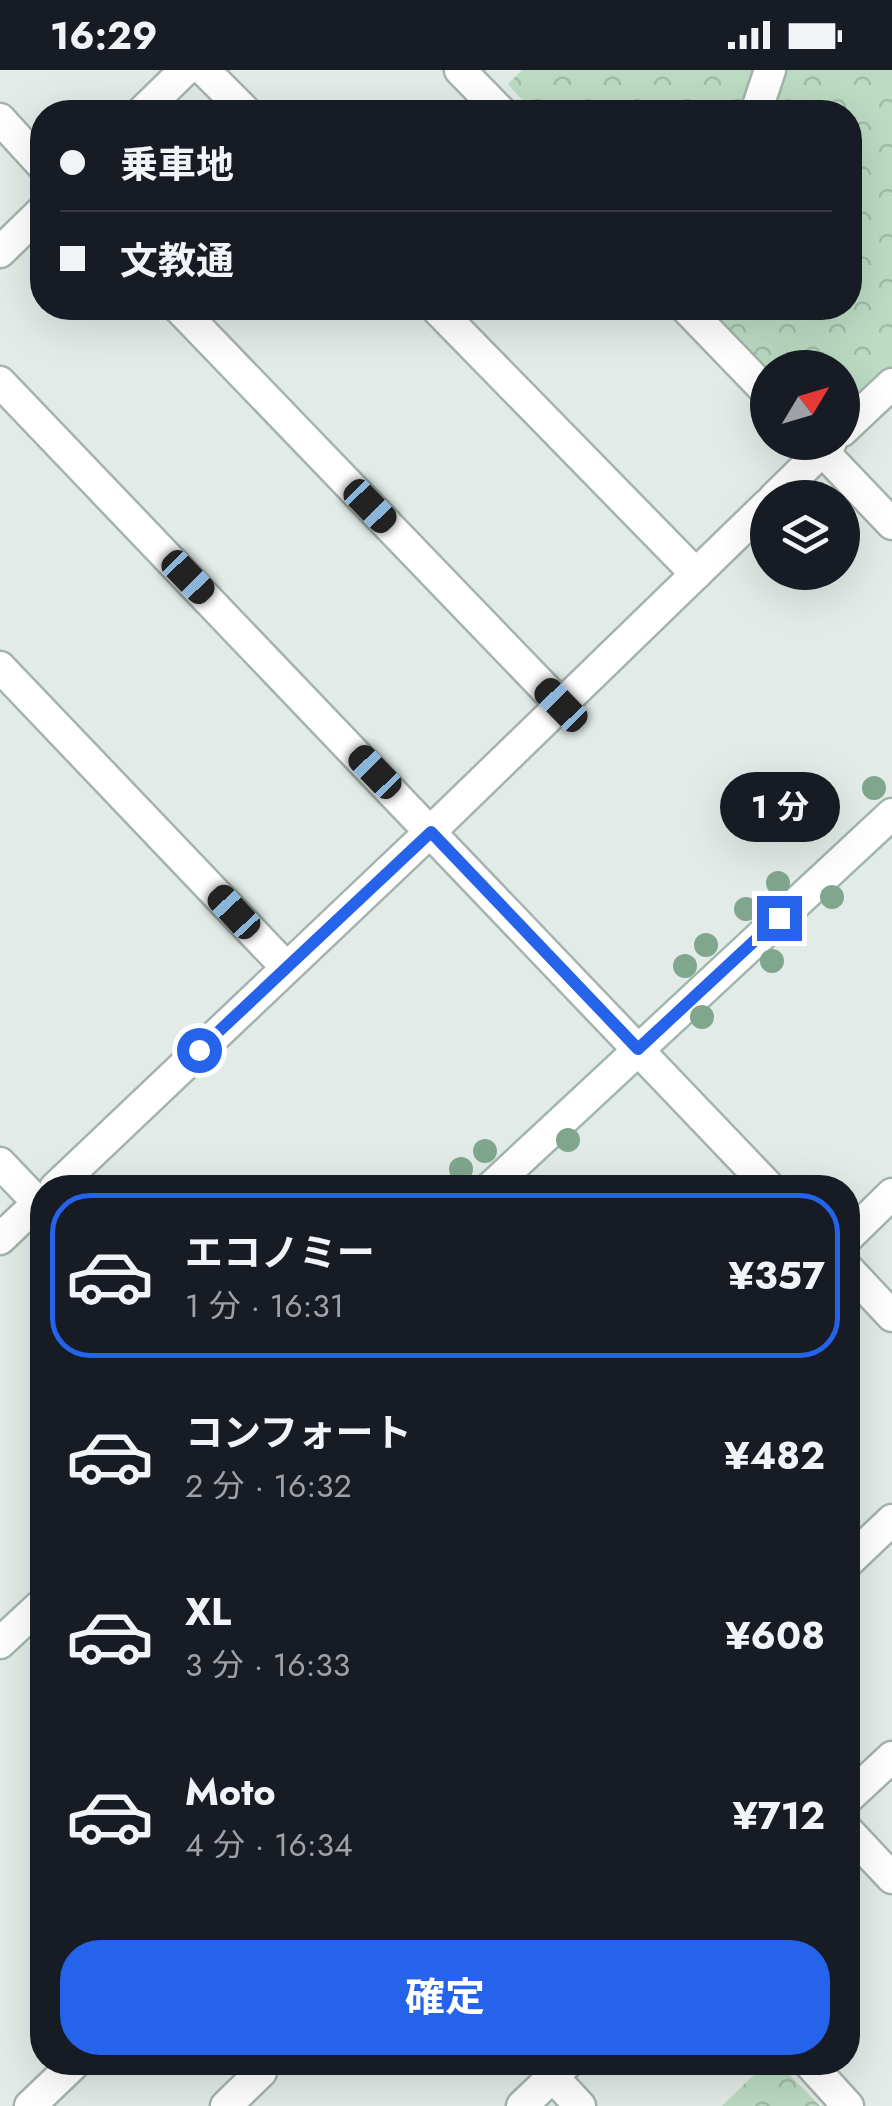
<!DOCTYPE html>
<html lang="ja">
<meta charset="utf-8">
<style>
body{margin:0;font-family:Jost,"Noto Sans JP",sans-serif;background:#242831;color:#f1f3f6;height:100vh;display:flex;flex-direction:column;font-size:38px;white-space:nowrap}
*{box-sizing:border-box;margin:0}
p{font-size:32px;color:#9ea1a6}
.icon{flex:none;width:55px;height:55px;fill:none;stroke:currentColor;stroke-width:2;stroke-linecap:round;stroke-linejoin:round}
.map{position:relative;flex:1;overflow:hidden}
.panel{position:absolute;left:30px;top:1105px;width:830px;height:900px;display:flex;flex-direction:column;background:#171b24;border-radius:40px;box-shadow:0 10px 40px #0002}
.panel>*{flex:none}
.top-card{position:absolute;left:30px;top:30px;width:832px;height:220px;border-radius:40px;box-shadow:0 10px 40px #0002;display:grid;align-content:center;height:220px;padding:0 30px;background:#171b24}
.needle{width:65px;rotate:52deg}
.controls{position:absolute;left:750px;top:280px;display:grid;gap:20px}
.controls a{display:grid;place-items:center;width:110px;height:110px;border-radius:50%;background:#171b24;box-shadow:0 10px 40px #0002;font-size:50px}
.end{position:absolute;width:45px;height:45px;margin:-22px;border:12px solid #2563eb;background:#fff;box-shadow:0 0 0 5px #fff}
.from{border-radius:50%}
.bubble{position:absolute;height:70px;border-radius:35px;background:#171b24;box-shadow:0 10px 40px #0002;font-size:32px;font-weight:700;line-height:70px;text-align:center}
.car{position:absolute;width:30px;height:60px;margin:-30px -15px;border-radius:12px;box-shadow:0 0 8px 2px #0007;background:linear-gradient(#222 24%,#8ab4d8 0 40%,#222 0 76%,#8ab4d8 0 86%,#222 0)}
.top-card b{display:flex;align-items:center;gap:35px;height:95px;font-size:38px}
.top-card b+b{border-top:2px solid #363941}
.top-card i{width:25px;height:25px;background:#f1f3f6}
ul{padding:18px 0 0;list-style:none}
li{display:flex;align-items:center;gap:30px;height:165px;margin:0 20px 15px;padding:0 10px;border:5px solid transparent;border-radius:40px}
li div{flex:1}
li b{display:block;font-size:38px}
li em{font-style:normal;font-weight:700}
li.selected{border-color:#2563eb}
li>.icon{width:90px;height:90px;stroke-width:1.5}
.action{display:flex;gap:20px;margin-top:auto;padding:20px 30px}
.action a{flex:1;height:115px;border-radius:40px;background:#2563eb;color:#fff;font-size:40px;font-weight:700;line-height:115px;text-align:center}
.status{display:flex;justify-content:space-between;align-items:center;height:70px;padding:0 50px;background:#171b24;direction:ltr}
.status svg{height:28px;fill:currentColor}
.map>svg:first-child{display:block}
.park{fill:url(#park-crowns)}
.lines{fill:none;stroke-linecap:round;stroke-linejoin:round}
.street-casing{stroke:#a5b3ad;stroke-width:35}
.secondary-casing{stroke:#a1b6ae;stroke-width:35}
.street{stroke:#fff;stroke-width:30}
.secondary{stroke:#fff;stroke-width:30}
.tree{fill:#80a78e}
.route{stroke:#2563eb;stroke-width:12}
</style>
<div class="status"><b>16:29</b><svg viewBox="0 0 49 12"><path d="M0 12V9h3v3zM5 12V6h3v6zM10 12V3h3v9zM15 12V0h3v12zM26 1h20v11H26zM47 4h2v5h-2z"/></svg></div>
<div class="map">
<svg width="892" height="2036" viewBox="0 0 892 2036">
<defs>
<pattern id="park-crowns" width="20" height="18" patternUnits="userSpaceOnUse" patternTransform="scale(2.5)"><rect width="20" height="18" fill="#bcdbc3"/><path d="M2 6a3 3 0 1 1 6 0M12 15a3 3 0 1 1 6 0" fill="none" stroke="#a1bda8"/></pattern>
</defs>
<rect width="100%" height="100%" fill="#e2ebe7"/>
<g class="park">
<path d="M522,0H892V302L843,347L842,298H767L710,238H850V42H533L508,14Z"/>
<path d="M767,1992L778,1993L820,2036H722Z"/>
</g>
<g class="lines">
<defs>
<g id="street">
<path d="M204,0L246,42"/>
<path d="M460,0L501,42"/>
<path d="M142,42L185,0"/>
<path d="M756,42L770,0"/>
<path d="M0,49L42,95"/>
<path d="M0,182L42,141"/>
<path d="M179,238L561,635"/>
<path d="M436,238L696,504"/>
<path d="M686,238L768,323"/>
<path d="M0,312L770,1118"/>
<path d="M842,361L892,314"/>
<path d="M814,372L892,454"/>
<path d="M774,428L831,372"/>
<path d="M0,597L286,897"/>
<path d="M0,1093L42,1137"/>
<path d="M55,1118L431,761L768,434"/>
<path d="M848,1167L892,1124"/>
<path d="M0,1169L42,1129"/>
<path d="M848,1199L892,1246"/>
<path d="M848,1492L892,1450"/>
<path d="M848,1728L892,1687"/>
<path d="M848,1761L892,1808"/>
<path d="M808,1992L848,2036"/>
<path d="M553,2007L580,2036"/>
<path d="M30,2036L76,1992"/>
<path d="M226,2036L261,2002L252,1992"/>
<path d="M522,2036L568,1992"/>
</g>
<g id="secondary">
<path d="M490,1118L892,744"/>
<path d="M0,1573L42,1534"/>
</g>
</defs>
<use href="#street" class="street-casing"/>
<use href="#secondary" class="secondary-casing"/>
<use href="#street" class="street"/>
<use href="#secondary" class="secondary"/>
</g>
<g class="tree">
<circle cx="874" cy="718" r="12"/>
<circle cx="778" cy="813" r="12"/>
<circle cx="832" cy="827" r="12"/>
<circle cx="746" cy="839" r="12"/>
<circle cx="706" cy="875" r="12"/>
<circle cx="772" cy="891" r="12"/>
<circle cx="685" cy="896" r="12"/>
<circle cx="702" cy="947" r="12"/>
<circle cx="568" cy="1070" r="12"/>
<circle cx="485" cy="1081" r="12"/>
<circle cx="461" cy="1099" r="12"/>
</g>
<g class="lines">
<path class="route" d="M199,980L431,762L638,979L779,848"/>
</g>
</svg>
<div class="controls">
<a><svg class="needle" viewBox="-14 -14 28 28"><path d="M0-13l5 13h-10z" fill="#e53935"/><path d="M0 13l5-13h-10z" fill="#9ea1a6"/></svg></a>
<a><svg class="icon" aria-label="layers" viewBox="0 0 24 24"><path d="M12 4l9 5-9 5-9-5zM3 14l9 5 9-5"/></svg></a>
</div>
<i class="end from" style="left:199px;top:980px"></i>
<i class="end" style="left:779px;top:848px"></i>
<div class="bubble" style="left:720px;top:702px;width:120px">1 分</div>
<i class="car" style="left:370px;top:436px;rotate:136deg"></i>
<i class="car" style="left:188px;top:507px;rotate:136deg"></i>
<i class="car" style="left:561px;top:635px;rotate:316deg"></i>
<i class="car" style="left:375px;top:702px;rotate:316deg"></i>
<i class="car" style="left:234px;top:842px;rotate:317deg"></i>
<div class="top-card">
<b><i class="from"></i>乗車地</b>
<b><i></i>文教通</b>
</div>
<section class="panel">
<ul>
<li class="selected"><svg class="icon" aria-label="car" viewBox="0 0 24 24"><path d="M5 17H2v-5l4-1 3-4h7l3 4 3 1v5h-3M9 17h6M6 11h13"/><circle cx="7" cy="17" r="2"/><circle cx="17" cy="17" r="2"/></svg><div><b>エコノミー</b><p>1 分 · 16:31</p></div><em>¥357</em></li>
<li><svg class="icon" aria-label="car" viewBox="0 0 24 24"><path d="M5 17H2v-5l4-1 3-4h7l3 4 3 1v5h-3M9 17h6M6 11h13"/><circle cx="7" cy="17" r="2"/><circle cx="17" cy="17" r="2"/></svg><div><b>コンフォート</b><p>2 分 · 16:32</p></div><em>¥482</em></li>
<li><svg class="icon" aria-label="car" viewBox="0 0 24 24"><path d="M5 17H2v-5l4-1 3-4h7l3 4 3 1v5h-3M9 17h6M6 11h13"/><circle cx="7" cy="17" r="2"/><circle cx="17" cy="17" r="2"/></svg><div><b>XL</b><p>3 分 · 16:33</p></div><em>¥608</em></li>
<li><svg class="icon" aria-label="car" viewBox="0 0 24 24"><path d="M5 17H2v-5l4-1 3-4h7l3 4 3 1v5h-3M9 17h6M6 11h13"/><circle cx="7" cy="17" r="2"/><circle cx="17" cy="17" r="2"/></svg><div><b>Moto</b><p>4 分 · 16:34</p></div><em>¥712</em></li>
</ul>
<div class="action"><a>確定</a></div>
</section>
</div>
